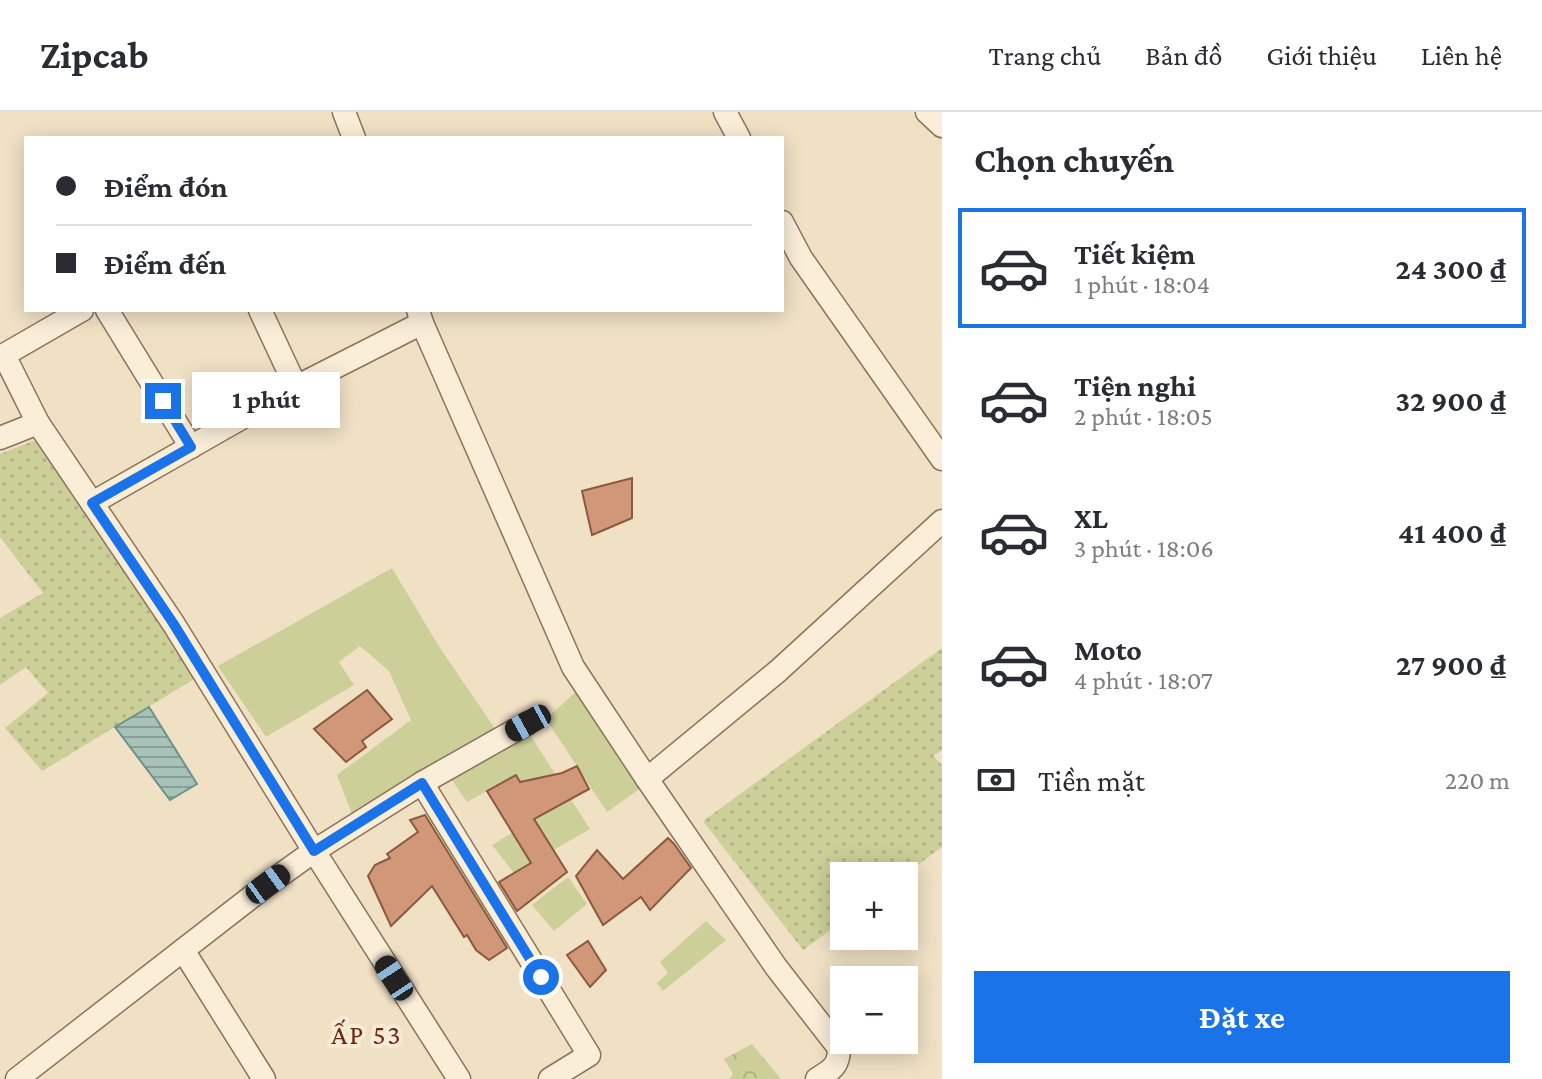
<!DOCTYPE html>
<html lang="vi">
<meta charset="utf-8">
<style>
body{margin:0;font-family:"Crimson Pro",serif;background:#f7f7f7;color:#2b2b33;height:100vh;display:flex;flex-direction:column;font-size:30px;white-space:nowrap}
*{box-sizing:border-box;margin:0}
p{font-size:26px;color:#7c7c81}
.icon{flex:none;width:44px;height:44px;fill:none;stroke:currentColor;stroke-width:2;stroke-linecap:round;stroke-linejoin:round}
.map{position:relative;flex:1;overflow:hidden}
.details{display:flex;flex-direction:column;background:#fff;width:600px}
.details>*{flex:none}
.banner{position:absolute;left:24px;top:24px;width:760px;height:176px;border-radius:0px;box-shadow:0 4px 20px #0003;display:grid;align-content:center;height:176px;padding:0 32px;background:#fff}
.tools{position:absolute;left:830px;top:750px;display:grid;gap:16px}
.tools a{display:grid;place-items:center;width:88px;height:88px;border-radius:0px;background:#fff;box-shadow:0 4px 20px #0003;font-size:40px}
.end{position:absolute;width:36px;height:36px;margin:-18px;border:10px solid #1a73e8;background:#fff;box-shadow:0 0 0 4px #fff}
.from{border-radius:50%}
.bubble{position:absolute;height:56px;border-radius:0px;background:#fff;box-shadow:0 4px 20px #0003;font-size:26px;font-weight:700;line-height:56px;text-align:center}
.car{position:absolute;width:24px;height:48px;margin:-24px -12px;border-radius:10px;box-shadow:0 0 6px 2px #0007;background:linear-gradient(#222 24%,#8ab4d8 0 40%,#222 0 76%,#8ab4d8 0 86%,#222 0)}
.banner b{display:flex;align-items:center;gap:28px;height:76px;font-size:30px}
.banner b+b{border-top:2px solid #e1e1e2}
.banner i{width:20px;height:20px;background:#2b2b33}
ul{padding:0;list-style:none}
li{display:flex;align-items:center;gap:24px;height:120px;margin:0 16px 12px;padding:0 16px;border:4px solid transparent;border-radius:0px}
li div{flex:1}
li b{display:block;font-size:30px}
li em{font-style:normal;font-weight:700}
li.current{border-color:#1a73e8}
li>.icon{width:72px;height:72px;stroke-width:1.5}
h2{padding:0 32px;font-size:36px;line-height:96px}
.pay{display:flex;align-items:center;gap:20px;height:88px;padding:0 32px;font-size:30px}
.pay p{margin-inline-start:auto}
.cta{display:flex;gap:16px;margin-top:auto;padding:16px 32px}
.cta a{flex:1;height:92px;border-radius:0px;background:#1a73e8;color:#fff;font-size:32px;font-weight:700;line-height:92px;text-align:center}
header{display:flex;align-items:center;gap:48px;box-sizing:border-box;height:112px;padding:0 40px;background:#fff;border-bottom:2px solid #e1e1e2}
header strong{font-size:38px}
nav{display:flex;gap:44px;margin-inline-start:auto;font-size:28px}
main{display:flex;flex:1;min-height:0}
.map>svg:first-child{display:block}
.grass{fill:url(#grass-dots)}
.forest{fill:url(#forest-crowns)}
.garden{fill:#cccf98}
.water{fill:url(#water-rules);stroke:#6d9287;stroke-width:2}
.building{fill:#d09879;stroke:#8c593f;stroke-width:2}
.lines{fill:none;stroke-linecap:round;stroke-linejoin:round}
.street-casing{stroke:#8c725a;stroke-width:25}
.street{stroke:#faeed9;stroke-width:22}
.route{stroke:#1a73e8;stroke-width:10}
.labels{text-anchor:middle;stroke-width:8;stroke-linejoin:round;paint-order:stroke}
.neighbourhood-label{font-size:28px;letter-spacing:2px;fill:#6a281c;stroke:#f7ebd5}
</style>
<header>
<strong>Zipcab</strong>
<nav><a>Trang chủ</a><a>Bản đồ</a><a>Giới thiệu</a><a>Liên hệ</a></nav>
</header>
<main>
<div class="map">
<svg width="942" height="967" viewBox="0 0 942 967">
<defs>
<pattern id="grass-dots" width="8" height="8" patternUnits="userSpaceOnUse" patternTransform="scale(2)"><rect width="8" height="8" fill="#cccf98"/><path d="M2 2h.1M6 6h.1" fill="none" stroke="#b0b283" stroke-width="1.8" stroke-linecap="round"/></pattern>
<pattern id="forest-crowns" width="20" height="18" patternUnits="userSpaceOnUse" patternTransform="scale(2)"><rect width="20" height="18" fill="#cccf98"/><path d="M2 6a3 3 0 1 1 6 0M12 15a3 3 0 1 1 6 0" fill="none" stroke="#b0b283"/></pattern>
<pattern id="water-rules" width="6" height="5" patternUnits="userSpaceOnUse" patternTransform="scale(2)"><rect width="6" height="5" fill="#a7c3b9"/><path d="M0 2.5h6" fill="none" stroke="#899f96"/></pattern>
</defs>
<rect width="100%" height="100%" fill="#f0e1c5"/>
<g class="grass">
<path d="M38,327L196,566L42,659L5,616L48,581L26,555L0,573V506L43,481L0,425V342Z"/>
<path d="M942,536V638L933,644L942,653V735L903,764H844V808L803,838L703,709Z"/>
</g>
<path class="forest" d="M752,932L781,967H729L733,962L724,947Z"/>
<g class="garden">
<path d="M392,456L438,533L498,621L356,713L337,663L411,608L389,559L360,534L339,550L354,573L266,625L218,554Z"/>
<path d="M581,575L645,673L607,700L546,607Z"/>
<path d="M529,621L590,717L514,761L492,733L541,703L516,663L467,690L445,658Z"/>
<path d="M568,765L587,792L554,819L532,793Z"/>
<path d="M706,809L726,828L663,879L657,871L668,861L660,850Z"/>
</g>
<path class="water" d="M149,595L197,672L170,688L115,615Z"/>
<g class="building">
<path d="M632,366V406L592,423L582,379Z"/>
<path d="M367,578L392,607L362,629L366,635L346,650L314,617Z"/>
<path d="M577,654L589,677L534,707L567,760L517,799L499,770L531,751L487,679L516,663L520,670L562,661Z"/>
<path d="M425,703L507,836L489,848L476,838L467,823L464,825L432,774L391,814L368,764L375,753L390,746L387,742L418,720L410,708Z"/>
<path d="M668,726L674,732L691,756L650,798L641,785L603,813L576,764L597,738L623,767Z"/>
<path d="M588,829L606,858L590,875L567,843Z"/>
</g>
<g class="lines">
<defs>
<g id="street">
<path d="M344,0L354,26"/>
<path d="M725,0L739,26"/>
<path d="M927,0L942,14"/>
<path d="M782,110L801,146L942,347"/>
<path d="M107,198L191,335"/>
<path d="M260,198L296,275L422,211L418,198"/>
<path d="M422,211L573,555L647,667L776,855L839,936C839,955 831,958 817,967"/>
<path d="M38,311L173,511L314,739L459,967"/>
<path d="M0,326L38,311L4,243L82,198"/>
<path d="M92,391L296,275"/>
<path d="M647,667L778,559L942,409"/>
<path d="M422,671L589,943L550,967"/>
<path d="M183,838L264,967"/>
<path d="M17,967L268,772L314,739L422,671L528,611"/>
</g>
</defs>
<use href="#street" class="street-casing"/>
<use href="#street" class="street"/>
</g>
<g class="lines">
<path class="route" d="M163,289L191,335L92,391L173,511L314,739L422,671L541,865"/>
</g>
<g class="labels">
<g class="neighbourhood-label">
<text x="367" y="932">ẤP 53</text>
</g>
</g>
</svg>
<div class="tools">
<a>+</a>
<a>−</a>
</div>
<i class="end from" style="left:541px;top:865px"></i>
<i class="end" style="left:163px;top:289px"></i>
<div class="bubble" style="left:192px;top:260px;width:148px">1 phút</div>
<i class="car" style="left:528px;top:611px;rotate:241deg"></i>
<i class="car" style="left:268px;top:772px;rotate:54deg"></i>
<i class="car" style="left:394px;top:866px;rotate:327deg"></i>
<div class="banner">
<b><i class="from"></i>Điểm đón</b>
<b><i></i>Điểm đến</b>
</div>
</div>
<section class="details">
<h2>Chọn chuyến</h2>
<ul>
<li class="current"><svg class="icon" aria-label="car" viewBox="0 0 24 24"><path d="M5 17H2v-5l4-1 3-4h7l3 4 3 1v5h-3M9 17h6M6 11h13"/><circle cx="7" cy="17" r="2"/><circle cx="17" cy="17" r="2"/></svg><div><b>Tiết kiệm</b><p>1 phút · 18:04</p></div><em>24 300 ₫</em></li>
<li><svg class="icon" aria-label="car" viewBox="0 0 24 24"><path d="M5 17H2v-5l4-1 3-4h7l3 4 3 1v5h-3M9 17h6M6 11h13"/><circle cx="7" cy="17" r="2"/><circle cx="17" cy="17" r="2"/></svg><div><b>Tiện nghi</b><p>2 phút · 18:05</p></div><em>32 900 ₫</em></li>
<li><svg class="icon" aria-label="car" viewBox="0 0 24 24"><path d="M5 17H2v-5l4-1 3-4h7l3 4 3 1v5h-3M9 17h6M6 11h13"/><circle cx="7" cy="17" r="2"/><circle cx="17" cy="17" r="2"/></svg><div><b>XL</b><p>3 phút · 18:06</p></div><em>41 400 ₫</em></li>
<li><svg class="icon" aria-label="car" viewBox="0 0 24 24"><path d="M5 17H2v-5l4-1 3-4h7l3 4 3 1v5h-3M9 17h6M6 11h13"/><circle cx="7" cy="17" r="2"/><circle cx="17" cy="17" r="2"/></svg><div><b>Moto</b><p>4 phút · 18:07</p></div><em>27 900 ₫</em></li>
</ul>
<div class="pay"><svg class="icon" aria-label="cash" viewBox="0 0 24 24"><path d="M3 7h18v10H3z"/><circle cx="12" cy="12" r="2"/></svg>Tiền mặt<p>220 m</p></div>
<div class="cta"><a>Đặt xe</a></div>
</section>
</main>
